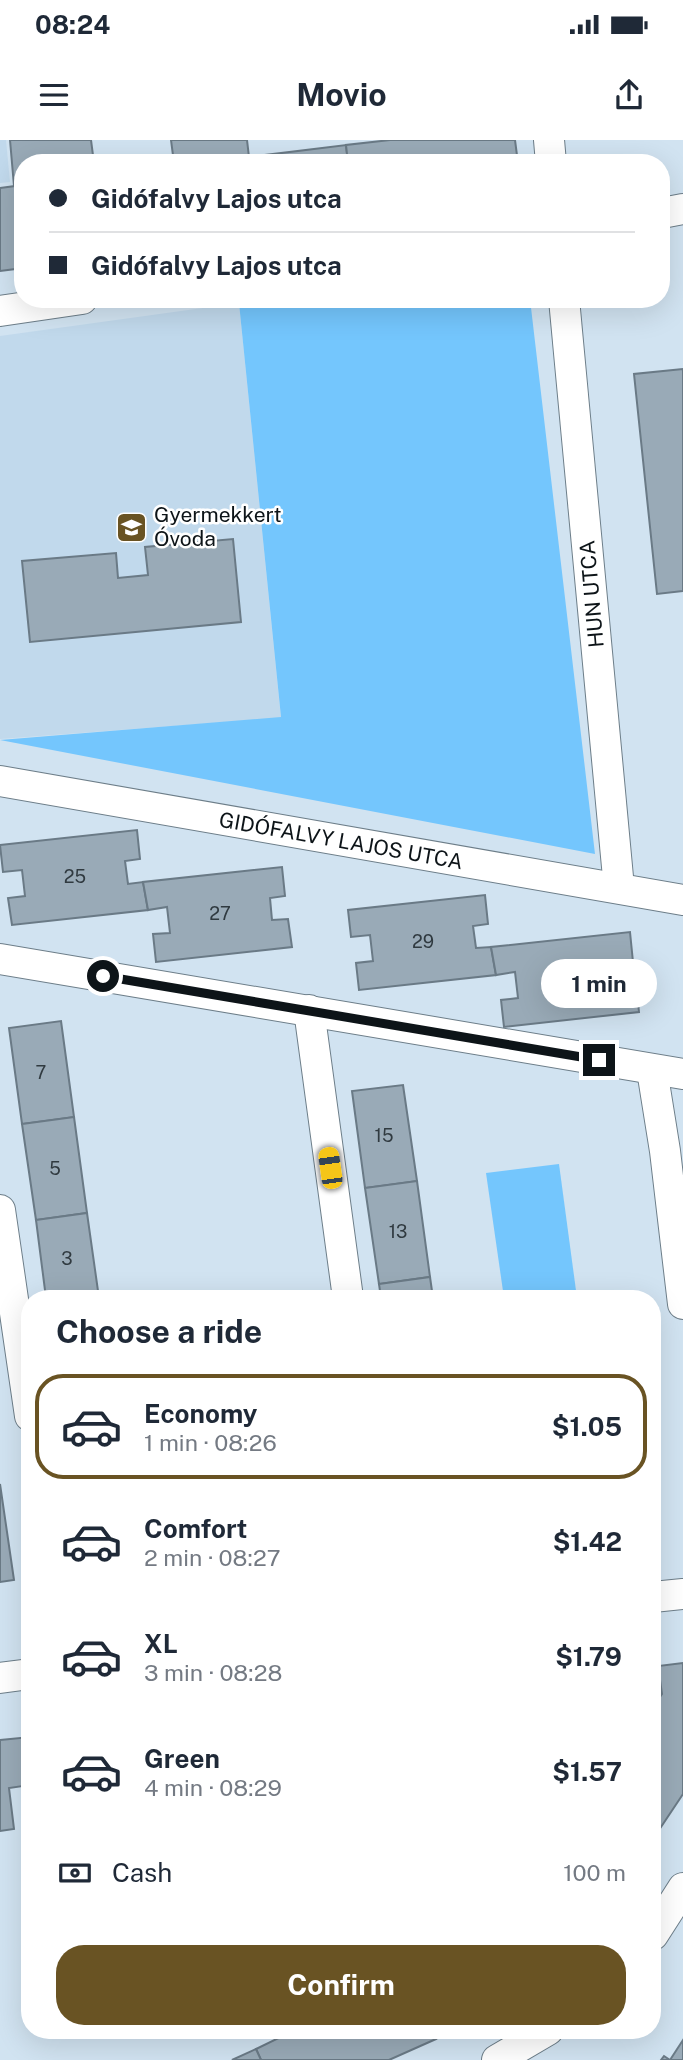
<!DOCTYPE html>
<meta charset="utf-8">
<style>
body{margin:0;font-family:"Public Sans",sans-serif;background:#f6f6f7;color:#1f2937;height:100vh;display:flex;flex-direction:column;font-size:26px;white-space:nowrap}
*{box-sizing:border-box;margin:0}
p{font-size:23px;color:#747a83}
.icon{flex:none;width:38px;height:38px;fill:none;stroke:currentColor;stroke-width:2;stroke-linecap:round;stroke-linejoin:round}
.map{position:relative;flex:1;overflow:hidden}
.drawer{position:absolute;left:21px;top:1150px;width:640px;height:749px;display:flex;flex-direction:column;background:#fff;border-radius:28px;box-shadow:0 7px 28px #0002}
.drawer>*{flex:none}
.hud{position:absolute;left:14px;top:14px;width:656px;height:154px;border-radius:28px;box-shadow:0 7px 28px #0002;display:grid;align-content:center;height:154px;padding:0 35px;background:#fff}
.end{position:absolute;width:32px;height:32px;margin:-16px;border:9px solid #0d1418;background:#fff;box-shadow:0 0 0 4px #fff}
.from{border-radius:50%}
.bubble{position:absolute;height:49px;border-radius:24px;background:#fff;box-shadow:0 7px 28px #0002;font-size:23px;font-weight:700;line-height:49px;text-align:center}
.car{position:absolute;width:21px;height:42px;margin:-21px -10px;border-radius:9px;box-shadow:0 0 5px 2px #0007;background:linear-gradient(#f5c518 24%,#345 0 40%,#f5c518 0 76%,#345 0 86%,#f5c518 0)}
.hud b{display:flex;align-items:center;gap:24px;height:66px;font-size:26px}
.hud b+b{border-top:2px solid #e0e1e3}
.hud i{width:18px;height:18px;background:#1f2937}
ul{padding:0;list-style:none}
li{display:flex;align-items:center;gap:21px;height:105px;margin:0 14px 10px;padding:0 21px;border:4px solid transparent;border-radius:28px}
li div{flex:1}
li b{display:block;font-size:26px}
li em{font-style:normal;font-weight:700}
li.on{border-color:#695323}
li>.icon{width:63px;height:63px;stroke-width:1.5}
h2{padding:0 35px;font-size:32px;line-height:84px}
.pay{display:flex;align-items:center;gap:18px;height:77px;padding:0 35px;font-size:26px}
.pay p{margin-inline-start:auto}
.button{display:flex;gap:14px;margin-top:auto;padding:14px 35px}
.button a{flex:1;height:80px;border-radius:28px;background:#695323;color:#fff;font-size:28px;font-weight:700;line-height:80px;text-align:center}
.status{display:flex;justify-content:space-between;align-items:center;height:49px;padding:0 35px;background:#fff;direction:ltr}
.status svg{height:19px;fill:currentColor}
header{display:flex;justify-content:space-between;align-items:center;height:91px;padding:0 35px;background:#fff;font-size:32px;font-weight:700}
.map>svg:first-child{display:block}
.built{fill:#c1d9ec}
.green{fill:#74c6fd}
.building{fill:#99aab7;stroke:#6a7a86;stroke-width:2}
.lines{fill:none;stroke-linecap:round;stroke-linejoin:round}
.street-casing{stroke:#6d7e89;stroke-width:32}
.street{stroke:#fff;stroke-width:30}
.route{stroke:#0d1418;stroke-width:9}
.labels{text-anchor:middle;stroke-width:5;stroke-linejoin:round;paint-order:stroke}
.number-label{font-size:18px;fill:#303a40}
.poi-label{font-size:21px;fill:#0d1418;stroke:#fff;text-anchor:start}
.street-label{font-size:21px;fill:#0d1418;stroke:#fff}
</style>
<div class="status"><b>08:24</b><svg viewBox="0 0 49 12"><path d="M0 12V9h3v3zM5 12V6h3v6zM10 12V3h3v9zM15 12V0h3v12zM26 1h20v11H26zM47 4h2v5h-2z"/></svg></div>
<header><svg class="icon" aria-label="menu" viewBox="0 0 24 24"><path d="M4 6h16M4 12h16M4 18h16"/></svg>Movio<svg class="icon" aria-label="share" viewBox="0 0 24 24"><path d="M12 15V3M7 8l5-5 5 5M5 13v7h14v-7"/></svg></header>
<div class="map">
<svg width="683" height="1920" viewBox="0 0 683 1920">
<rect width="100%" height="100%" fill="#d1e3f1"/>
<g class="built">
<path d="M0,0H6L10,42L0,43Z"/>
<path d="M239,163L281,578L0,599V196Z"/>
</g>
<g class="green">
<path d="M267,159H530L595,714L0,600L281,577L239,163Z"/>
<path d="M559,1024L577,1158H504L486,1033Z"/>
</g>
<g class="building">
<path d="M10,0H91L94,23H23V45L14,46Z"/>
<path d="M171,0H247L249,17L346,5L348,23H174Z"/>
<path d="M390,0H515L518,23H348L346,5Z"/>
<path d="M23,45V128L0,131V48Z"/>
<path d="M683,229V451L657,454L634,234Z"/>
<path d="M233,399L241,482L30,502L22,421L116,413L118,438L148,435L145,407Z"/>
<path d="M137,690L140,719L125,721L128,744L143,742L148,770L12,785L8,758L25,756L22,730L3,732L0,705Z"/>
<path d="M282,727L285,756L270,758L272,780L288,779L292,807L156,822L153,794L170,793L167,767L148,770L143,742Z"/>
<path d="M485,755L488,784L473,786L476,808L491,807L496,835L359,850L356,823L373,821L370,795L351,797L348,770Z"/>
<path d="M630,792L633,822L618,823L620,846L636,844L639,872L504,887L501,860L518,858L515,832L496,835L491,807Z"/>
<path d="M61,881L74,977L22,984L9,888Z"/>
<path d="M403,945L417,1041L365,1048L352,951Z"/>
<path d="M74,977L87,1073L36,1080L22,984Z"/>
<path d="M417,1041L430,1137L379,1144L365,1048Z"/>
<path d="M87,1073L99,1158H46L36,1080Z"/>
<path d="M430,1137L433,1158H381L379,1144Z"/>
<path d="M0,1344L14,1440L0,1442Z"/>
<path d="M683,1523V1654L653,1699V1567L662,1554L658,1526Z"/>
<path d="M30,1597V1645L9,1648L14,1689L0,1691V1600Z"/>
<path d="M295,1890H429L436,1899L389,1920H261L256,1909Z"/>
<path d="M683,1900V1920H661L664,1916L670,1920Z"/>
<path d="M256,1909L261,1920H232Z"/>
</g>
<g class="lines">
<defs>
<g id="street">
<path d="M549,0L551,23"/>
<path d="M662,73L683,69"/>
<path d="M564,159L619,748"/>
<path d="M0,171L82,159"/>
<path d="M0,641L683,760"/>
<path d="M0,819L683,934"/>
<path d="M309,870L348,1158"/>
<path d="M652,930L665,1011L683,1164"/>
<path d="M0,1070L30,1276"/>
<path d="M653,1457L683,1454"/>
<path d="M0,1538L30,1534"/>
<path d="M653,1795L683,1748"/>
<path d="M497,1920L548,1890"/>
</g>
</defs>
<use href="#street" class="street-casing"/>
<use href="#street" class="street"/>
</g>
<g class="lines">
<path class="route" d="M103,836L599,920"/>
</g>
<defs>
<symbol id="school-square" viewBox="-11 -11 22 22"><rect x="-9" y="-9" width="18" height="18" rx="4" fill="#695323" stroke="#fff"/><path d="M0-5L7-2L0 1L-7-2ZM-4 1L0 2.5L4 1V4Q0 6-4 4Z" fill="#fff"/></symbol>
</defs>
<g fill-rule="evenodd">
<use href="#school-square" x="114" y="370" width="35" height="35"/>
</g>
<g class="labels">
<g class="number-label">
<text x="75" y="743">25</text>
<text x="220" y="780">27</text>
<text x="423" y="808">29</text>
<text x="41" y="939">7</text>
<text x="384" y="1002">15</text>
<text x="55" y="1035">5</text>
<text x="398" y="1098">13</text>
<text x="67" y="1125">3</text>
</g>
<g class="poi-label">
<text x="154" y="382">Gyermekkert<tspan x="154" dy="24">Óvoda</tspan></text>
</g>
<g class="street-label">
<text transform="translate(592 454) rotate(-95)" y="7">HUN UTCA</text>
<text transform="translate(341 701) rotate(10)" y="7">GIDÓFALVY LAJOS UTCA</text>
</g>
</g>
</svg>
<i class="end from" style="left:103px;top:836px"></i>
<i class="end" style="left:599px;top:920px"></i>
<div class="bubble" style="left:541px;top:819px;width:116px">1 min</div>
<i class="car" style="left:330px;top:1028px;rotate:352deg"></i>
<div class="hud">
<b><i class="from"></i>Gidófalvy Lajos utca</b>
<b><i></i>Gidófalvy Lajos utca</b>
</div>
<section class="drawer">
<h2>Choose a ride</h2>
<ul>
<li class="on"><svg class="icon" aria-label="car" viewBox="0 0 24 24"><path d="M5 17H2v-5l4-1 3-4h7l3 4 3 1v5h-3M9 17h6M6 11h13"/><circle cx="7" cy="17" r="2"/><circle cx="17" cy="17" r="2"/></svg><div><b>Economy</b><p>1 min · 08:26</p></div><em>$1.05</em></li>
<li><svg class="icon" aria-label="car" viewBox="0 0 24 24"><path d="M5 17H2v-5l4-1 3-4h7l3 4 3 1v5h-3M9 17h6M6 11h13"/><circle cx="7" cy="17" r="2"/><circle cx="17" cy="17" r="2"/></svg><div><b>Comfort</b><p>2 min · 08:27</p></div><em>$1.42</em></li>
<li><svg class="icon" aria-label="car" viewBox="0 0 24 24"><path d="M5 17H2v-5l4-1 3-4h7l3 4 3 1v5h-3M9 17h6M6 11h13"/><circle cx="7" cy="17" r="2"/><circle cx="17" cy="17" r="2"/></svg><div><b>XL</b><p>3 min · 08:28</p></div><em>$1.79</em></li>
<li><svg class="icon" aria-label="car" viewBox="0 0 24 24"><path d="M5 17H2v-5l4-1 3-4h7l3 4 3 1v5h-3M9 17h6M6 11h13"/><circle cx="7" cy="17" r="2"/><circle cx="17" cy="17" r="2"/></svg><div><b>Green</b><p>4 min · 08:29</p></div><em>$1.57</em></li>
</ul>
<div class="pay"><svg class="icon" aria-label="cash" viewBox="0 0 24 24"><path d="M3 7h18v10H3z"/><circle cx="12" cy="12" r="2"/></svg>Cash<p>100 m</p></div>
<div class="button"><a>Confirm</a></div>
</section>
</div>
